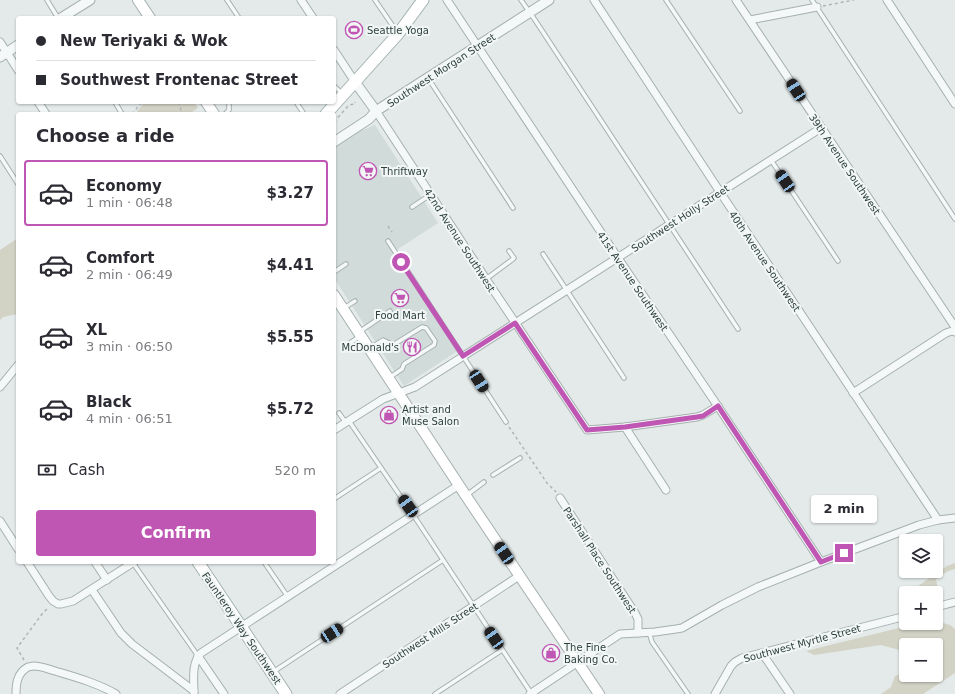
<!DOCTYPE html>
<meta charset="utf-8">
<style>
body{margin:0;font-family:"DejaVu Sans",sans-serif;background:#f7f7f7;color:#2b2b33;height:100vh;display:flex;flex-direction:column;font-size:15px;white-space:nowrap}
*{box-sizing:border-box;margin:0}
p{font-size:13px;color:#7c7c81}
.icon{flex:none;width:22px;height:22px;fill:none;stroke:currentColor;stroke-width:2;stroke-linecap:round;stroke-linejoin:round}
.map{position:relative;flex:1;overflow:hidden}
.details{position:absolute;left:16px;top:112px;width:320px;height:452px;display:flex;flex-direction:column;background:#fff;border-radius:4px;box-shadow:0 1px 3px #0004}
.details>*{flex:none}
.hud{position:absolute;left:16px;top:16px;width:320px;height:88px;border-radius:4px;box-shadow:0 1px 3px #0004;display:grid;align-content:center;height:88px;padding:0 20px;background:#fff}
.controls{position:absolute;left:899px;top:534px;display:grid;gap:8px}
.controls a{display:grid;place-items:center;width:44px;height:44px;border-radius:4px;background:#fff;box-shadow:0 1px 3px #0004;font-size:20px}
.end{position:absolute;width:18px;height:18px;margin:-9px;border:5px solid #c056b4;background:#fff;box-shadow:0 0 0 2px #fff}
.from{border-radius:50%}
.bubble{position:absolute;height:28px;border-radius:4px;background:#fff;box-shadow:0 1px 3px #0004;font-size:13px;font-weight:700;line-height:28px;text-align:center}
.car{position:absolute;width:12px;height:24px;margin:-12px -6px;border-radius:5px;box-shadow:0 0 3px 1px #0007;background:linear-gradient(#222 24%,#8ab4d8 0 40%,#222 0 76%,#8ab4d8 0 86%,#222 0)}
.hud b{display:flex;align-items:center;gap:14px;height:38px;font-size:15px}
.hud b+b{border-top:1px solid #e1e1e2}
.hud i{width:10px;height:10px;background:#2b2b33}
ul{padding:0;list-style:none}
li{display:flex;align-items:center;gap:12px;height:66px;margin:0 8px 6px;padding:0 12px;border:2px solid transparent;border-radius:4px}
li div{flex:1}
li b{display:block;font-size:15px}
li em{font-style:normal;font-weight:700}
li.active{border-color:#c056b4}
li>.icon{width:36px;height:36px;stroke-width:1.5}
h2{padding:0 20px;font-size:18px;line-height:48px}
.pay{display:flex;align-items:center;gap:10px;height:44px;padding:0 20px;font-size:15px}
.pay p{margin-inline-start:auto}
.cta{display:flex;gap:8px;margin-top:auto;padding:8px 20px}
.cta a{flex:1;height:46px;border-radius:4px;background:#c056b4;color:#fff;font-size:16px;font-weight:700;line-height:46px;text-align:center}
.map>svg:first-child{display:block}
.built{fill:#d1dbda}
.green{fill:#d2d2c5}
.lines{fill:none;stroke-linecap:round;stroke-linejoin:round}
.service-casing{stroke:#a5b0af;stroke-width:5.5}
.minor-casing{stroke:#a5b0af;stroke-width:9}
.tertiary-casing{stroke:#a5b0af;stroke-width:11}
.secondary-casing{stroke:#a5b0af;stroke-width:12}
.primary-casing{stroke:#a3b4b2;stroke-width:13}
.path{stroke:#adb6b5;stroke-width:1.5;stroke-dasharray:3 3;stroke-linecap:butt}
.service{stroke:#f5f8f8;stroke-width:3.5}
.minor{stroke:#f5f8f8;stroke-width:7}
.tertiary{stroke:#f5f8f8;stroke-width:9}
.secondary{stroke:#fff;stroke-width:10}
.primary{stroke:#fff;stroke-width:11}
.route{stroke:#c056b4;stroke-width:5}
.labels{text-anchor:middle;stroke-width:4;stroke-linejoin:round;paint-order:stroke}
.poi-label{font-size:10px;fill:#2d403e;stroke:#f2f7f6;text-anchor:start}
.street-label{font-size:10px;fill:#2d403e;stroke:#f2f7f6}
</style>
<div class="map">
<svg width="955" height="694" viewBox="0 0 955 694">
<rect width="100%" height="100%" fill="#e3eae9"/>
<path class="built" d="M375,125L438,223L395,251L459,350L404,386L334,278V142Z"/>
<g class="green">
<path d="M145,102H194L198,108L189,114H141L137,111Z"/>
<path d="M18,238V314L3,317L0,320V250Z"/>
<path d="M955,563V569L948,571L936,579L938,589L924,593H908L947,566Z"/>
<path d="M936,621L950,625L955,629V673L923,694H881L891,687L895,676L906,672V675H936V645H906V650L903,651L881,645L814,655L806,651L919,623H936Z"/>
</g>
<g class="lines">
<defs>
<g id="service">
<path d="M47,0L58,18"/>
<path d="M227,0L239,18"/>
<path d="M375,0L397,32"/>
<path d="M521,0L535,20L738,329"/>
<path d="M666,0L740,111"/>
<path d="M812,0L955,219"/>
<path d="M428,78L513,208"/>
<path d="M334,86L343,94"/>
<path d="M115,102L122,114"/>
<path d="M296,102L304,114"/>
<path d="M225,114L229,110V102"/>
<path d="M0,156L18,184"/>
<path d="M771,160L838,261"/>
<path d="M412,207L430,195"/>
<path d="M388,241L506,422"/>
<path d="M543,254L624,378"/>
<path d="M334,272L346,264"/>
<path d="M486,279L513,259L514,258L509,251"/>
<path d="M344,308L355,301"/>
<path d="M359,332L390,311"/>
<path d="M350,343L360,336"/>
<path d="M370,348L383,340L393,345L422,327L426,328L435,341L434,345L404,364L402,369L389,378"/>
<path d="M339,413L346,423"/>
<path d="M349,421L418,522L531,693"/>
<path d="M493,475L520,458"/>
<path d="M467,495L484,482"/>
<path d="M334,499L381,468"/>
<path d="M264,562L288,597"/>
<path d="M133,563L198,656"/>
<path d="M649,632L652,642L688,694"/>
<path d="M273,672L443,560"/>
<path d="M435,694L502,650"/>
</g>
<g id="minor">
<path d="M301,0L313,18"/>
<path d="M447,0L618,258L715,402L821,562"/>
<path d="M594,0L724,198L938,520"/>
<path d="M736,0L955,327"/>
<path d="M887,0L955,104"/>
<path d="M750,20L817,7"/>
<path d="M0,42L18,70"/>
<path d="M334,50L355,82"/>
<path d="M38,102L46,114"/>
<path d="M376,111L486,279L587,430L625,427L697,417L703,415L718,406"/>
<path d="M0,387L18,365"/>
<path d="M853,393L946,333L952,331L955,332"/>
<path d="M625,427L666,490"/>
<path d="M334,430L383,399L415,387L821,128"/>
<path d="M560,498L635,613L638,619V633"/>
<path d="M0,521L18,549"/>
<path d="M27,562L49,596L53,601L58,604H61L73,601L134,562"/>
<path d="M95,562L107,580"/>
<path d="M92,590L121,633L132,644L194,691"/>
<path d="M936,607L955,602"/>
<path d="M762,653L790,694"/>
<path d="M198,656L224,694"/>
<path d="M16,694C16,684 17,673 28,667C29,667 32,666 34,666C41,666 48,669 55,671C75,677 97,683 116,694"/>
<path d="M194,694C194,681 191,663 201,653L241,627L459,485"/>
<path d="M340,694L519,576"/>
<path d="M530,694L620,634L655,632L676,629L682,628L722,605L758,587L821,562L919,525L938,520L955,518"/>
<path d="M715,694L731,666L735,662L742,658L906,616"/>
</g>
<g id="tertiary">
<path d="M61,18L90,0"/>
<path d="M0,57L18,45"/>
<path d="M355,82L376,111"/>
<path d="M334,142L369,119L376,111L549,0"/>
</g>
<g id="secondary">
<path d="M138,0L150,18"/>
<path d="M206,102L214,114"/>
<path d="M334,295L466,496L599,694"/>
</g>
<g id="primary">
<path d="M326,114L398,34L423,0"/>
<path d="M198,562L286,694"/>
</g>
</defs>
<use href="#service" class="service-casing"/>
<use href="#minor" class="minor-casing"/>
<use href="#tertiary" class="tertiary-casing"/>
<use href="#secondary" class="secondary-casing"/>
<use href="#primary" class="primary-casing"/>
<g class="path">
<path d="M823,6L854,0"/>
<path d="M178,102C180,106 182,110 180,114"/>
<path d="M132,114L142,102"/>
<path d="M334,122L349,105L355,104V102"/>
<path d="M388,226L392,232"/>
<path d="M509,427L547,483L556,492"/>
<path d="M24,660L17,648L42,614L49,607"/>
</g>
<use href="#service" class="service"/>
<use href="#minor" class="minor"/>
<use href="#tertiary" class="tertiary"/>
<use href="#secondary" class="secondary"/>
<use href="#primary" class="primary"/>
</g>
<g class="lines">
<path class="route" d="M401,262L463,356L515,323L587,430L625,427L697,417L703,416L718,406L821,562L844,553"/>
</g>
<defs>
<symbol id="stadium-ring" viewBox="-11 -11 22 22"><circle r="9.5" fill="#f2f7f6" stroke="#c056b4" stroke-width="1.5"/><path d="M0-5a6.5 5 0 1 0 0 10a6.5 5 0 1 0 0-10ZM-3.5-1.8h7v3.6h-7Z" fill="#c056b4"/></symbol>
<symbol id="supermarket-ring" viewBox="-11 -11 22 22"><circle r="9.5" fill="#f2f7f6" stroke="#c056b4" stroke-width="1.5"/><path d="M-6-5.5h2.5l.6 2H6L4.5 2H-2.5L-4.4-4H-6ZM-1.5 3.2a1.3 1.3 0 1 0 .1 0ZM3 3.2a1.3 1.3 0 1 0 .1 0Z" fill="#c056b4"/></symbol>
<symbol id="restaurant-ring" viewBox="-11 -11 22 22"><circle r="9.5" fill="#f2f7f6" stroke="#c056b4" stroke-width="1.5"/><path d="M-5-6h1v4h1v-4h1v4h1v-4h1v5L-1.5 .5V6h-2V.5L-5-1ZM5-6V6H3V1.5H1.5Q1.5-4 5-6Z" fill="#c056b4"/></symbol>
<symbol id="shop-ring" viewBox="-11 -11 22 22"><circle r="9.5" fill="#f2f7f6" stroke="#c056b4" stroke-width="1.5"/><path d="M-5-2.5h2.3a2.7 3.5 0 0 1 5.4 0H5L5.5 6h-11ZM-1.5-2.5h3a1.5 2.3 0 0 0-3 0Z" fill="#c056b4"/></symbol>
</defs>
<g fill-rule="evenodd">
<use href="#stadium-ring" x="344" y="20" width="20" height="20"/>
<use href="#supermarket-ring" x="358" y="161" width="20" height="20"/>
<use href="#supermarket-ring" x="390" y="288" width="20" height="20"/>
<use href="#restaurant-ring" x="402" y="337" width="20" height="20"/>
<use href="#shop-ring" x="379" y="405" width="20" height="20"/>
<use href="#shop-ring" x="541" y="643" width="20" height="20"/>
</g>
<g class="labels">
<g class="poi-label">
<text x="367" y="34">Seattle Yoga</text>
<text x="381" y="175">Thriftway</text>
<text x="400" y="319" text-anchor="middle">Food Mart</text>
<text x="399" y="351" text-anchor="end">McDonald's</text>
<text x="402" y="413">Artist and<tspan x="402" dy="12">Muse Salon</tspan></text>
<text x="564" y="651">The Fine<tspan x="564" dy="12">Baking Co.</tspan></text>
</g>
<g class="street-label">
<text transform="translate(441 70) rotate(-33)" y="4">Southwest Morgan Street</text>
<text transform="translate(845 164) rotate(56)" y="4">39th Avenue Southwest</text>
<text transform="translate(680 218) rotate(-33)" y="4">Southwest Holly Street</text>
<text transform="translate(460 240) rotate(57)" y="4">42nd Avenue Southwest</text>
<text transform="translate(765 261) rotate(56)" y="4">40th Avenue Southwest</text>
<text transform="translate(633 281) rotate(56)" y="4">41st Avenue Southwest</text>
<text transform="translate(600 560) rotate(57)" y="4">Parshall Place Southwest</text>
<text transform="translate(242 628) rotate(56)" y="4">Fauntleroy Way Southwest</text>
<text transform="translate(430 635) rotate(-33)" y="4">Southwest Mills Street</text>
<text transform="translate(802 643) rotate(-15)" y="4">Southwest Myrtle Street</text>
</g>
</g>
</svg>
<div class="controls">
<a><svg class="icon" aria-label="layers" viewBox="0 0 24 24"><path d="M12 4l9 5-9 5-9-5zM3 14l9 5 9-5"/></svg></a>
<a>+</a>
<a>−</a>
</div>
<i class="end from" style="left:401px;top:262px"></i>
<i class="end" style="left:844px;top:553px"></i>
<div class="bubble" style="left:811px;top:495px;width:66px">2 min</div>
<i class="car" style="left:796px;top:90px;rotate:327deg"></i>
<i class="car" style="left:785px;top:181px;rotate:326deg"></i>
<i class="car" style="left:479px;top:381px;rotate:147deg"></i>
<i class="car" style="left:408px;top:506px;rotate:325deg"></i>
<i class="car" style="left:504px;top:553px;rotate:326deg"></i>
<i class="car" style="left:332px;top:633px;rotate:57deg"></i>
<i class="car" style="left:494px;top:638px;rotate:326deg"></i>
<div class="hud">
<b><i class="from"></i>New Teriyaki &amp; Wok</b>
<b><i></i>Southwest Frontenac Street</b>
</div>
<section class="details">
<h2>Choose a ride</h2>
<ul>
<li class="active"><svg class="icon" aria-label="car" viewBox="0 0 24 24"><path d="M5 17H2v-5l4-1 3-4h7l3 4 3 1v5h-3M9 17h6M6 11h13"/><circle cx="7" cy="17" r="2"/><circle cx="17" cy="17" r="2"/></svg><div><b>Economy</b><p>1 min · 06:48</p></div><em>$3.27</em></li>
<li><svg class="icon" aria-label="car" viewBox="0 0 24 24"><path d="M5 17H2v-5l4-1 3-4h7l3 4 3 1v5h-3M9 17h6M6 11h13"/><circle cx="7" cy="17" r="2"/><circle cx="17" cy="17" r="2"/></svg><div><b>Comfort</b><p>2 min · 06:49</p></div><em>$4.41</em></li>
<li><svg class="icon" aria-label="car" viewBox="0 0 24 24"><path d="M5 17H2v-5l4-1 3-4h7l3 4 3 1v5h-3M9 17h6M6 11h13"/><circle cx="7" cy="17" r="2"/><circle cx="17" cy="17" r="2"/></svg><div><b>XL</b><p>3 min · 06:50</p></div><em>$5.55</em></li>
<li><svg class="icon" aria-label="car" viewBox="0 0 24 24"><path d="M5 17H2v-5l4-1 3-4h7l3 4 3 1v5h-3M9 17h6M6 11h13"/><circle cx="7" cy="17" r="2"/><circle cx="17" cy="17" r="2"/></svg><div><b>Black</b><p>4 min · 06:51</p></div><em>$5.72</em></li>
</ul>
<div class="pay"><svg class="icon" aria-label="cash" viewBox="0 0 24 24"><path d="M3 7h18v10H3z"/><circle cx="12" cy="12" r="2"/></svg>Cash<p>520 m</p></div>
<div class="cta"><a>Confirm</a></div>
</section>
</div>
